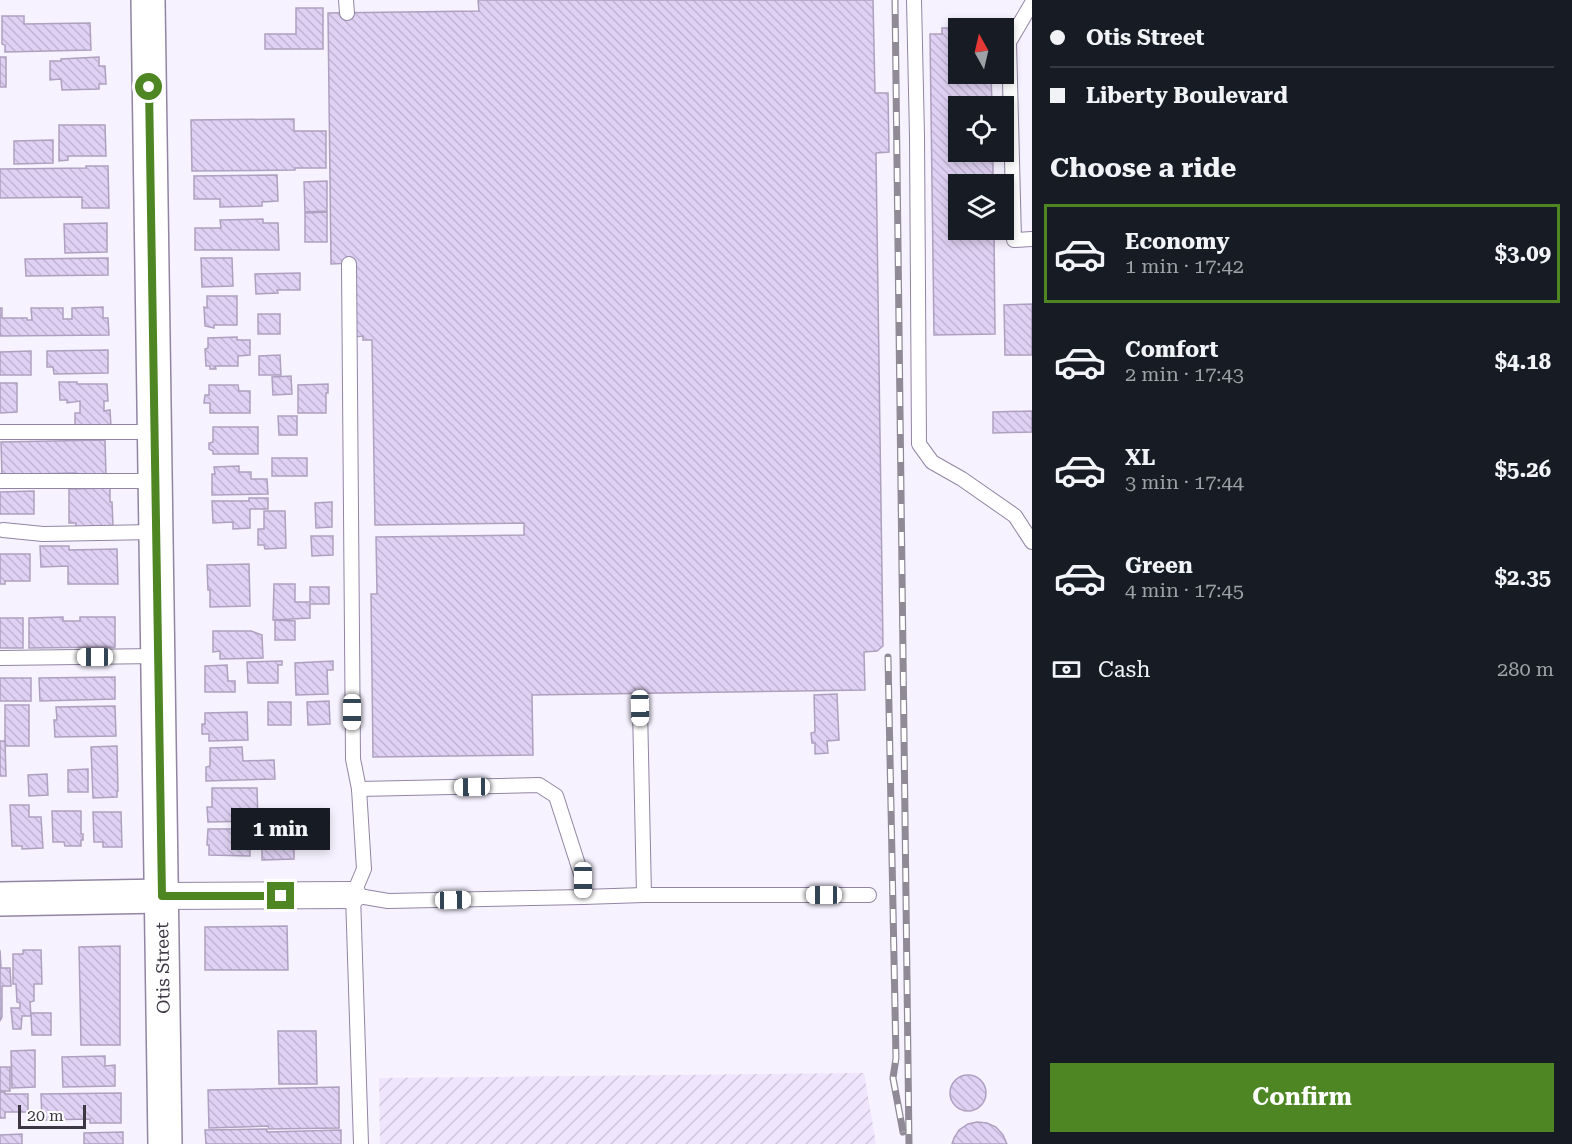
<!DOCTYPE html>
<meta charset="utf-8">
<style>
body{margin:0;font-family:"Roboto Serif",serif;background:#242831;color:#f1f3f6;height:100vh;display:flex;flex-direction:column;font-size:22px;white-space:nowrap}
*{box-sizing:border-box;margin:0}
p{font-size:20px;color:#9ea1a6}
.icon{flex:none;width:33px;height:33px;fill:none;stroke:currentColor;stroke-width:2;stroke-linecap:round;stroke-linejoin:round}
.map{position:relative;flex:1;overflow:hidden}
.sheet{display:flex;flex-direction:column;background:#171b24;width:540px}
.sheet>*{flex:none}
.top-card{display:grid;align-content:center;height:132px;padding:0 18px;background:#171b24}
.needle{width:39px;rotate:352deg}
.buttons{position:absolute;left:948px;top:18px;display:grid;gap:12px}
.buttons a{display:grid;place-items:center;width:66px;height:66px;border-radius:0px;background:#171b24;box-shadow:0 3px 9px #0003;font-size:30px}
.scale{position:absolute;left:18px;bottom:15px;width:68px;box-sizing:border-box;padding-left:6px;border:3px solid #3d3744;border-top:0;font-size:16px;line-height:21px;white-space:nowrap;color:#3d3744;-webkit-text-stroke:4px #fff;paint-order:stroke}
.end{position:absolute;width:27px;height:27px;margin:-14px;border:8px solid #4d8622;background:#fff;box-shadow:0 0 0 3px #fff}
.from{border-radius:50%}
.bubble{position:absolute;height:42px;border-radius:0px;background:#171b24;box-shadow:0 3px 9px #0003;font-size:20px;font-weight:700;line-height:42px;text-align:center}
.car{position:absolute;width:18px;height:36px;margin:-18px -9px;border-radius:8px;box-shadow:0 0 4px 2px #0007;background:linear-gradient(#fff 24%,#345 0 40%,#fff 0 76%,#345 0 86%,#fff 0)}
.top-card b{display:flex;align-items:center;gap:21px;height:57px;font-size:22px}
.top-card b+b{border-top:2px solid #363941}
.top-card i{width:15px;height:15px;background:#f1f3f6}
ul{padding:0;list-style:none}
li{display:flex;align-items:center;gap:18px;height:99px;margin:0 12px 9px;padding:0 6px;border:3px solid transparent;border-radius:0px}
li div{flex:1}
li b{display:block;font-size:22px}
li em{font-style:normal;font-weight:700}
li.active{border-color:#4d8622}
li>.icon{width:54px;height:54px;stroke-width:1.5}
h2{padding:0 18px;font-size:27px;line-height:72px}
.pay{display:flex;align-items:center;gap:15px;height:66px;padding:0 18px;font-size:22px}
.pay p{margin-inline-start:auto}
.button{display:flex;gap:12px;margin-top:auto;padding:12px 18px}
.button a{flex:1;height:69px;border-radius:0px;background:#4d8622;color:#fff;font-size:24px;font-weight:700;line-height:69px;text-align:center}
main{display:flex;flex:1;min-height:0}
.map>svg:first-child{display:block}
.industrial{fill:url(#industrial-furrows)}
.building{fill:url(#building-back-hatch);stroke:#aea0bf;stroke-width:1.5}
.lines{fill:none;stroke-linecap:round;stroke-linejoin:round}
.lane-casing{stroke:#9285a3;stroke-width:16}
.street-casing{stroke:#9285a3;stroke-width:28}
.secondary-casing{stroke:#9285a3;stroke-width:36}
.lane{stroke:#fff;stroke-width:14}
.street{stroke:#fff;stroke-width:26}
.secondary{stroke:#fff;stroke-width:33}
.rail-casing{stroke:#908a97;stroke-width:7}
.rail{stroke:#fff;stroke-width:4.5;stroke-dasharray:14;stroke-linecap:butt}
.route{stroke:#4d8622;stroke-width:8}
.labels{text-anchor:middle;stroke-width:6;stroke-linejoin:round;paint-order:stroke}
.street-label{font-size:18px;fill:#3d3744;stroke:#fff}
</style>
<main>
<div class="map">
<svg width="1032" height="1144" viewBox="0 0 1032 1144">
<defs>
<pattern id="industrial-furrows" width="10" height="10" patternUnits="userSpaceOnUse" patternTransform="scale(1.5)"><rect width="10" height="10" fill="#efe5fd"/><path d="M-1 1l2-2M0 10L10 0M9 11l2-2" fill="none" stroke="#cec5da"/></pattern>
<pattern id="building-back-hatch" width="6" height="6" patternUnits="userSpaceOnUse" patternTransform="scale(1.5)"><rect width="6" height="6" fill="#dfd1f3"/><path d="M-1 5l2 2M0 0l6 6M5-1l2 2" fill="none" stroke="#c0b4d2"/></pattern>
</defs>
<rect width="100%" height="100%" fill="#f7f2ff"/>
<path class="industrial" d="M864,1073L876,1144H380L379,1078Z"/>
<g class="building">
<path d="M478,0H873L875,93H888L889,152L876,153L883,646L877,651L864,652L865,690L532,695L533,755L373,757L371,594H377L376,537L524,535V523L375,525L372,340H363V336L354,337L353,263L331,264L328,13L479,11Z"/>
<path d="M296,8H323V49H265V34H296Z"/>
<path d="M2,16H24V24L90,23L91,50L5,52V45L2,44Z"/>
<path d="M942,28H960H958V74H991L992,106H958V152H993V184H958V230H994L995,334L934,335L930,34H942Z"/>
<rect x="0" y="57" width="6" height="30"/>
<path d="M99,57V66H105L106,84H99V89L62,90L61,79L50,80V61H61V59Z"/>
<path d="M294,119V131H326V168H295V170L192,171L191,120Z"/>
<path d="M59,125H105L106,156H68V160L59,161Z"/>
<path d="M53,140V163L14,164V141Z"/>
<path d="M86,166H108L109,208H82V197L0,198V169L86,168Z"/>
<path d="M277,175L278,201L262,202V206L220,207V199H194V176Z"/>
<path d="M327,181V211L305,212L304,182Z"/>
<path d="M327,212V242H305V213Z"/>
<path d="M263,219V223H278L279,250H195V228H221L220,220Z"/>
<path d="M107,223V252L65,253L64,224Z"/>
<path d="M108,258V275L26,276L25,259Z"/>
<path d="M201,258H232L233,286L202,287Z"/>
<path d="M300,273V290H277L278,293L256,294L255,274Z"/>
<path d="M207,296H237V325H214V328L205,326L204,307L207,308Z"/>
<path d="M1032,304V355H1005L1004,305Z"/>
<path d="M103,307V318H108L109,335L0,336V308H2V318H27V320H32L31,308H63V319H72V308Z"/>
<rect x="258" y="314" width="22" height="20"/>
<path d="M237,337V340H250V355L238,356V366H215L216,369H210V366H206L205,349L208,348V338Z"/>
<path d="M108,350V373L54,374L53,367H47V351Z"/>
<path d="M31,351V375H0V352Z"/>
<path d="M280,355L281,375H259V356Z"/>
<path d="M291,376L292,394L273,395L272,377Z"/>
<path d="M59,382H77V384H107L108,401H104V411L110,410L111,426L75,427V413H80V401L67,403V400H60Z"/>
<path d="M0,383H17V412L0,413Z"/>
<path d="M328,384V393H326V413H298V385Z"/>
<path d="M209,385H238L239,391H250V413H210V403H204L205,395H209Z"/>
<path d="M1032,411V432L993,433V412Z"/>
<path d="M278,416H297V435H279Z"/>
<path d="M213,427H258V454H213V451L209,449V443L213,442Z"/>
<path d="M105,440L106,475L75,476V473L32,474L2,477L1,442Z"/>
<rect x="272" y="458" width="35" height="18"/>
<path d="M239,466V472H251V479H267L268,494L212,495V474H215L214,467Z"/>
<path d="M110,488V502H112L113,526L76,527V523H69V489Z"/>
<path d="M34,491V514H0V492Z"/>
<path d="M249,498H268V509H250V528L233,529V522L213,523L212,501H249Z"/>
<path d="M332,502V527L316,528L315,503Z"/>
<path d="M264,511H285L286,548L265,549L264,545H258V529H264Z"/>
<path d="M311,536H333V555L312,556Z"/>
<path d="M40,546H69V550L117,549L118,584H68V566L41,567Z"/>
<path d="M0,554H30V581H5V584H0Z"/>
<path d="M249,564L250,606L210,607V590H208L207,565Z"/>
<path d="M274,584H295V602H310V587H329V604H310V618L273,620Z"/>
<path d="M63,617V621H80V617H115V647L29,648V618Z"/>
<rect x="0" y="618" width="23" height="30"/>
<path d="M275,620L295,621V640H275Z"/>
<path d="M213,631H251L262,635L263,658L220,659V651L213,652Z"/>
<path d="M282,661V665H278V683H248L247,662Z"/>
<path d="M333,661V670H327L328,694L296,695L295,663Z"/>
<path d="M227,665L228,681H235V692H205V666Z"/>
<path d="M115,677V699L40,701L39,678Z"/>
<rect x="0" y="678" width="31" height="23"/>
<path d="M837,694L839,740L827,741L828,753L815,754V743H812L811,733L815,732L814,695Z"/>
<path d="M329,701L330,724L308,725L307,702Z"/>
<rect x="268" y="702" width="23" height="23"/>
<rect x="5" y="705" width="24" height="41"/>
<path d="M115,706L116,736L55,737L54,720H57L56,707Z"/>
<path d="M247,712L248,740L209,741V734H202V724H205V713Z"/>
<path d="M0,741H5L6,776H0Z"/>
<path d="M117,746L118,791H117V797L93,798L91,747Z"/>
<path d="M242,747L243,761L274,760L275,779L206,781V767L210,766V748Z"/>
<path d="M88,769V792H68V770Z"/>
<path d="M47,774L48,795L29,796L28,775Z"/>
<path d="M212,788H257L258,821L208,822L207,807H212Z"/>
<path d="M10,805H29V817H41L43,848L22,849V846H12Z"/>
<path d="M52,811H81V834H83V840H81V846H65L64,842H53Z"/>
<path d="M93,812H121L122,847H103V842H94Z"/>
<path d="M283,827V840H294V859L262,860V828Z"/>
<path d="M208,829H250V856L209,855V845H207Z"/>
<path d="M287,926L288,970H205V927Z"/>
<path d="M120,946V1045H81L79,947Z"/>
<path d="M0,950L1,968H10L11,986H2V1017L0,1021Z"/>
<path d="M23,950H41L42,984H34V1001L30,1002L31,1016H22L21,1029H13L11,1008H20V1003L17,1002L16,984H13V954H23Z"/>
<path d="M31,1013H51V1035H32Z"/>
<path d="M278,1031H316L317,1084H279Z"/>
<path d="M35,1050V1087L12,1088L11,1051Z"/>
<path d="M105,1056V1066L115,1065V1086L63,1087L62,1057Z"/>
<rect x="0" y="1067" width="10" height="24"/>
<circle cx="968" cy="1093" r="18"/>
<path d="M339,1087V1128L269,1129L268,1126L209,1128L208,1090Z"/>
<path d="M0,1092H5V1094H28V1112H5V1118H0Z"/>
<path d="M121,1093V1123H90V1119L42,1120L41,1094Z"/>
<path d="M977,1122L987,1123L996,1127L1003,1135L1007,1144H952L954,1138L959,1130L968,1124Z"/>
<path d="M267,1129V1132L341,1130V1144H206L205,1130Z"/>
<path d="M123,1132V1144H84V1133Z"/>
<path d="M22,1134V1144H0V1135Z"/>
</g>
<g class="lines">
<defs>
<g id="lane">
<path d="M346,0L347,13"/>
<path d="M914,0L917,136L919,444L932,462L962,479L1015,516L1032,542"/>
<path d="M1032,3L1009,42L1014,240L1032,239"/>
<path d="M349,264L353,759L359,789L364,869L353,895L361,1144"/>
<path d="M0,432H154"/>
<path d="M0,481H155"/>
<path d="M3,530L43,534L156,532"/>
<path d="M0,658L158,656"/>
<path d="M640,708L644,895"/>
<path d="M353,895L388,901L583,897V880L556,796L539,785L359,789"/>
<path d="M583,897L644,895H869"/>
</g>
<path id="street" d="M162,896L353,895"/>
<g id="secondary">
<path d="M148,0L165,1144"/>
<path d="M0,899L162,896"/>
</g>
</defs>
<use href="#lane" class="lane-casing"/>
<use href="#street" class="street-casing"/>
<use href="#secondary" class="secondary-casing"/>
<use href="#lane" class="lane"/>
<use href="#street" class="street"/>
<use href="#secondary" class="secondary"/>
<defs>
<g id="rail">
<path d="M895,0L909,1144"/>
<path d="M888,657L896,1058L893,1078L903,1132"/>
</g>
</defs>
<use href="#rail" class="rail-casing"/>
<use href="#rail" class="rail"/>
</g>
<g class="lines">
<path class="route" d="M149,87L162,896H281"/>
</g>
<g class="labels">
<g class="street-label">
<text transform="translate(163 968) rotate(-91)" y="6">Otis Street</text>
</g>
</g>
</svg>
<div class="buttons">
<a><svg class="needle" viewBox="-14 -14 28 28"><path d="M0-13l5 13h-10z" fill="#e53935"/><path d="M0 13l5-13h-10z" fill="#9ea1a6"/></svg></a>
<a><svg class="icon" aria-label="locate" viewBox="0 0 24 24"><circle cx="12" cy="12" r="6"/><path d="M12 2v4M12 18v4M2 12h4M18 12h4"/></svg></a>
<a><svg class="icon" aria-label="layers" viewBox="0 0 24 24"><path d="M12 4l9 5-9 5-9-5zM3 14l9 5 9-5"/></svg></a>
</div>
<div class="scale">20 m</div>
<i class="end from" style="left:149px;top:87px"></i>
<i class="end" style="left:281px;top:896px"></i>
<div class="bubble" style="left:231px;top:808px;width:99px">1 min</div>
<i class="car" style="left:95px;top:657px;rotate:270deg"></i>
<i class="car" style="left:640px;top:708px;rotate:179deg"></i>
<i class="car" style="left:352px;top:712px;rotate:180deg"></i>
<i class="car" style="left:472px;top:787px;rotate:269deg"></i>
<i class="car" style="left:583px;top:880px;rotate:180deg"></i>
<i class="car" style="left:824px;top:895px;rotate:270deg"></i>
<i class="car" style="left:453px;top:900px;rotate:89deg"></i>
</div>
<section class="sheet">
<div class="top-card">
<b><i class="from"></i>Otis Street</b>
<b><i></i>Liberty Boulevard</b>
</div>
<h2>Choose a ride</h2>
<ul>
<li class="active"><svg class="icon" aria-label="car" viewBox="0 0 24 24"><path d="M5 17H2v-5l4-1 3-4h7l3 4 3 1v5h-3M9 17h6M6 11h13"/><circle cx="7" cy="17" r="2"/><circle cx="17" cy="17" r="2"/></svg><div><b>Economy</b><p>1 min · 17:42</p></div><em>$3.09</em></li>
<li><svg class="icon" aria-label="car" viewBox="0 0 24 24"><path d="M5 17H2v-5l4-1 3-4h7l3 4 3 1v5h-3M9 17h6M6 11h13"/><circle cx="7" cy="17" r="2"/><circle cx="17" cy="17" r="2"/></svg><div><b>Comfort</b><p>2 min · 17:43</p></div><em>$4.18</em></li>
<li><svg class="icon" aria-label="car" viewBox="0 0 24 24"><path d="M5 17H2v-5l4-1 3-4h7l3 4 3 1v5h-3M9 17h6M6 11h13"/><circle cx="7" cy="17" r="2"/><circle cx="17" cy="17" r="2"/></svg><div><b>XL</b><p>3 min · 17:44</p></div><em>$5.26</em></li>
<li><svg class="icon" aria-label="car" viewBox="0 0 24 24"><path d="M5 17H2v-5l4-1 3-4h7l3 4 3 1v5h-3M9 17h6M6 11h13"/><circle cx="7" cy="17" r="2"/><circle cx="17" cy="17" r="2"/></svg><div><b>Green</b><p>4 min · 17:45</p></div><em>$2.35</em></li>
</ul>
<div class="pay"><svg class="icon" aria-label="cash" viewBox="0 0 24 24"><path d="M3 7h18v10H3z"/><circle cx="12" cy="12" r="2"/></svg>Cash<p>280 m</p></div>
<div class="button"><a>Confirm</a></div>
</section>
</main>
